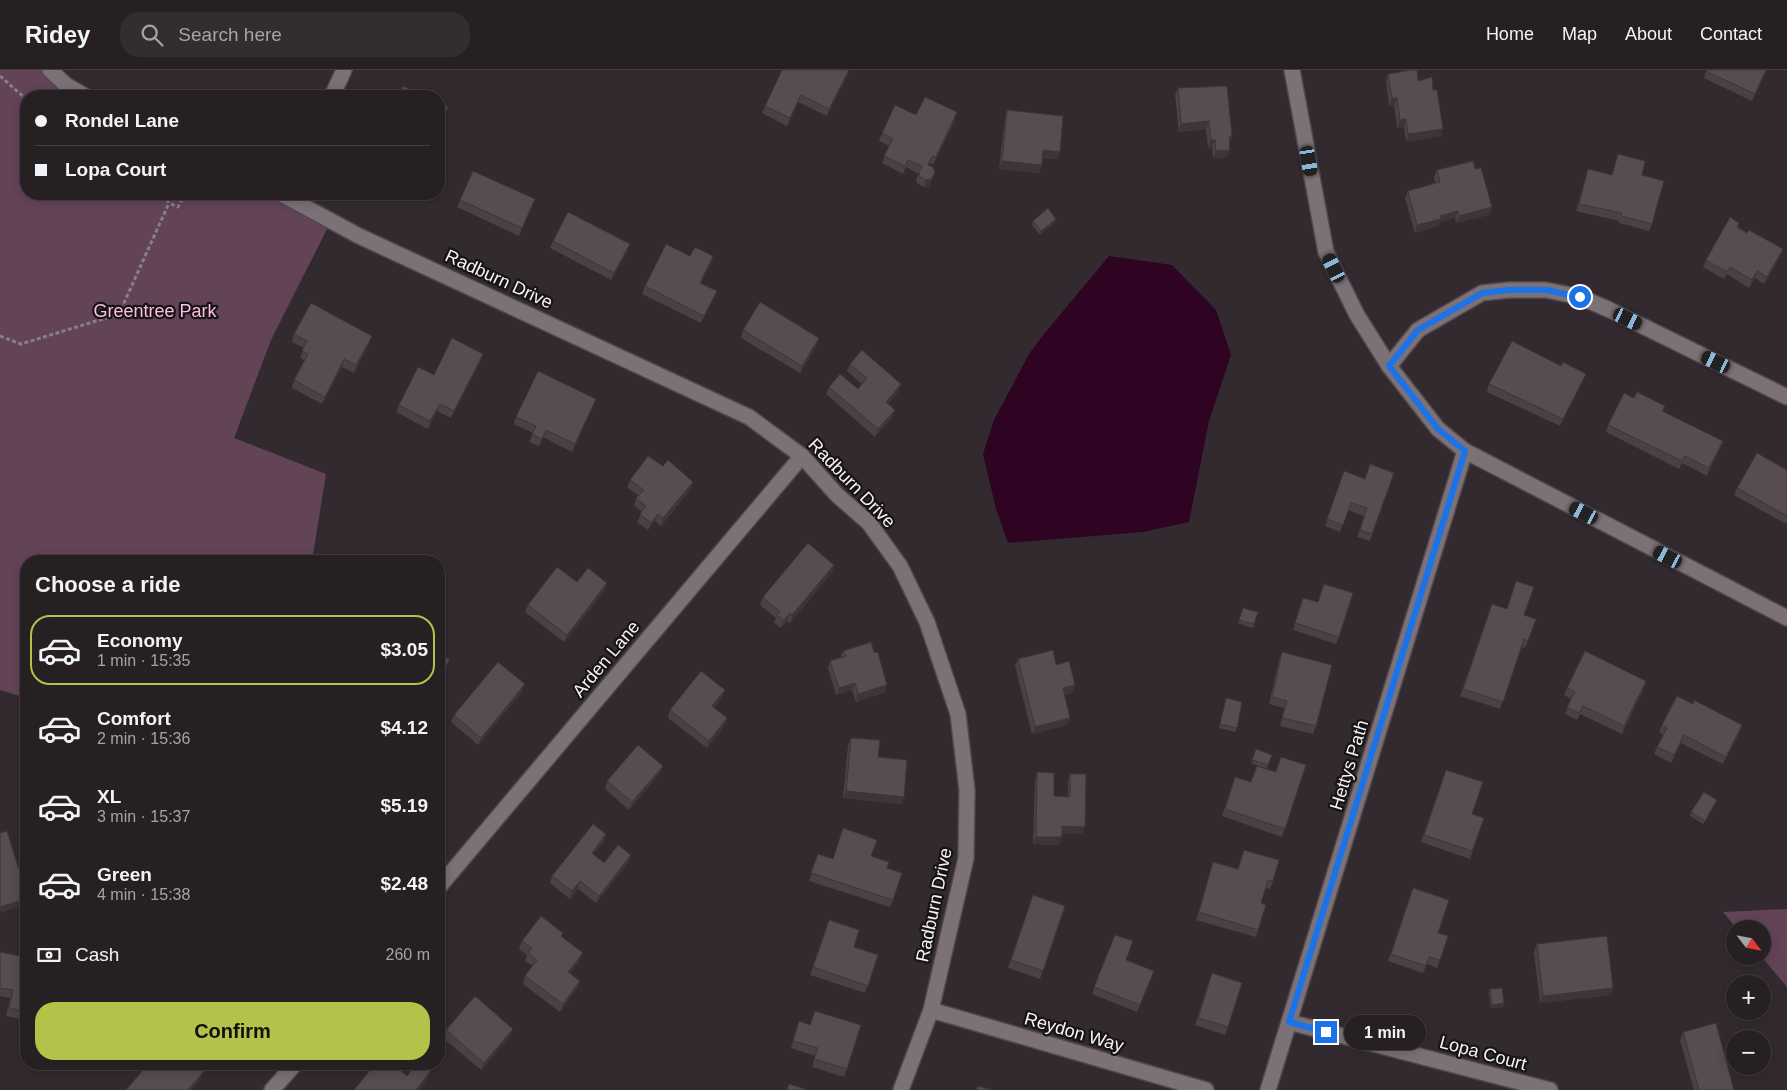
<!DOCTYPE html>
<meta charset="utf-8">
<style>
body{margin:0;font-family:Arial,sans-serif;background:#322d30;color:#f1f3f6;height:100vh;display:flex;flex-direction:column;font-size:19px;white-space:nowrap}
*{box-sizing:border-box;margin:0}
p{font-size:16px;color:#a4a3a6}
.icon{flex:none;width:28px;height:28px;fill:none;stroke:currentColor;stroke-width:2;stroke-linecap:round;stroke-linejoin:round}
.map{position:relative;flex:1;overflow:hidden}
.sheet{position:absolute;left:20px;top:485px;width:425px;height:515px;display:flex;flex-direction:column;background:#262023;border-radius:20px;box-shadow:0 2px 12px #0003,0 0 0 1px #423e41}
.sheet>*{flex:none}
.guide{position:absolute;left:20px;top:20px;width:425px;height:110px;border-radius:20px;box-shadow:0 2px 12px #0003,0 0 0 1px #423e41;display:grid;align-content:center;height:110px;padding:0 15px;background:#262023}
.needle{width:32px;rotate:122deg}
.buttons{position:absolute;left:1726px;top:850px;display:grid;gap:10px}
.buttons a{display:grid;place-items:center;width:45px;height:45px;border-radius:50%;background:#262023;box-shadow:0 2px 12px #0003,0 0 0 1px #423e41;font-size:25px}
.end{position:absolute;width:22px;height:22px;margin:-11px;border:6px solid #1a73e8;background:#fff;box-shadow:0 0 0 2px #fff}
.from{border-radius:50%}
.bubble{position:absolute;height:35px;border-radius:18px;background:#262023;box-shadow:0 2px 12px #0003,0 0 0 1px #423e41;font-size:16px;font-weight:600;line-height:35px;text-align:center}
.car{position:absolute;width:15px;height:30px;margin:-15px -8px;border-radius:6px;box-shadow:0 0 4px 1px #0007;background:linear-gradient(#222 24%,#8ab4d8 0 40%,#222 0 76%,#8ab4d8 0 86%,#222 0)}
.guide b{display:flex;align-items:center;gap:18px;height:48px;font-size:19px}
.guide b+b{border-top:1px solid #423e41}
.guide i{width:12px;height:12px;background:#f1f3f6}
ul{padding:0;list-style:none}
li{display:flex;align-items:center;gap:15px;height:70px;margin:0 10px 8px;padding:0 5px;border:2px solid transparent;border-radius:20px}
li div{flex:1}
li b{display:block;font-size:19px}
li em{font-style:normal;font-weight:600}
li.on{border-color:#b4c24a}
li>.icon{width:45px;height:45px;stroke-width:1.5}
h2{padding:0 15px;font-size:22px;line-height:60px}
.pay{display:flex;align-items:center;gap:12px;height:55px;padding:0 15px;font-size:19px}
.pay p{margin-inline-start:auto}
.action{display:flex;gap:10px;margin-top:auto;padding:10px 15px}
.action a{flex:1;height:58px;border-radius:20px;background:#b4c24a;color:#111;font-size:20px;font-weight:600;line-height:58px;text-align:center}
header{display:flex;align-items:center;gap:30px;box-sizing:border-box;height:70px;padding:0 25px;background:#262023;border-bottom:1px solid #423e41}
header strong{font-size:24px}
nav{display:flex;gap:28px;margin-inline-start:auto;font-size:18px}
.search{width:350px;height:45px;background:#322d30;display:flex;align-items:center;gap:12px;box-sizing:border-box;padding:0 18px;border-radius:20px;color:#a4a3a6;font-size:19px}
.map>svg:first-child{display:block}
.green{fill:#634457}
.water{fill:#2f0423}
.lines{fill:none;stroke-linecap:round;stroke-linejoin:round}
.minor-casing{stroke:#4f484d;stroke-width:18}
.path{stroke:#878085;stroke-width:3;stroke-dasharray:4 2.5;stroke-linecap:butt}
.minor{stroke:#7b7177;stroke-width:15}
.wall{fill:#4a4147}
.shaded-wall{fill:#3c3539}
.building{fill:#564c52;stroke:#3c3539}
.route{stroke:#1a73e8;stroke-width:6}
.labels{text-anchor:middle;stroke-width:4.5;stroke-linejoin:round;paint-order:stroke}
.street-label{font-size:18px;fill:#f8f2f6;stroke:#171416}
.park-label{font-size:18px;fill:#febde5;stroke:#171416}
</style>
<header>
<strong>Ridey</strong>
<div class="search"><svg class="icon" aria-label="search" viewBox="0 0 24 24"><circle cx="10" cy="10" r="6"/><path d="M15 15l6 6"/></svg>Search here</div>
<nav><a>Home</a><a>Map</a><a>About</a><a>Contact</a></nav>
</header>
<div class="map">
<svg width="1787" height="1020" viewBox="0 0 1787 1020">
<rect width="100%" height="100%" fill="#322a2f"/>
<g class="green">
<path d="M0,0H50L85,26H26V124H281L331,151L271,270L234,368L326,404L312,491H26V628L0,620Z"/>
<path d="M1787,839V917L1761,886H1762V859H1737L1723,842Z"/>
</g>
<path class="water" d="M1109,186L1172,195L1216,240L1231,285L1209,351L1189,452L1143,462L1008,473L996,439L983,384L994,350L1029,284L1044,264Z"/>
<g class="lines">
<defs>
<g id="minor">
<path d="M50,0L66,15L85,26"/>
<path d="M1292,0L1326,182L1357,245L1389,296L1438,359L1465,381L1787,548"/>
<path d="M332,26L344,0"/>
<path d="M281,124L359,166L749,347L802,386L837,425L869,453L900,496L927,552L958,644L967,720L966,788L931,940L901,1020"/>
<path d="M1389,296L1418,260L1482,223L1509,220H1546L1580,227L1610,240L1787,327"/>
<path d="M439,817L802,386"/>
<path d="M931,940L1206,1020"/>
<path d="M1289,952L1550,1020"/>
<path d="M272,1020L295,994"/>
<path d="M1268,1020L1465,381"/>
</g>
</defs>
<use href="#minor" class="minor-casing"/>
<g class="path">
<path d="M0,6L26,29"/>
<path d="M163,124L169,133L178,137L185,124"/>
<path d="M0,266L21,274L119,244L169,133"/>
</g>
<use href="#minor" class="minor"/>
</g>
<g class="wall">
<path d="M1707,0H1767L1752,31L1704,8Z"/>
<path d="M848,4L827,46L798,32L787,56L762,43L765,36Z"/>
<path d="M1388,4L1418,11L1433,20L1441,66L1406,72L1404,57L1397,58L1394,35L1389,36L1386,11Z"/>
<path d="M1178,18L1232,66L1229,74L1230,80L1227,87L1213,88L1212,77L1208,78L1206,59L1179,62L1175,25Z"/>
<path d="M1007,40L1060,82L1057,89L1042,88V95L1039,103L999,99L1005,48Z"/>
<path d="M916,45L955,50L933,95L930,93L929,95L935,103L929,116L924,117L918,114L916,109L919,104L906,97L903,104L882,93L889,76L879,71L882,63Z"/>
<path d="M1618,84L1642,105L1652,154L1649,161L1619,153V151L1576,141L1588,99L1612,105Z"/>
<path d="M1475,99L1492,137L1489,145L1456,153L1455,148L1440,152L1438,156L1415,163L1405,128L1408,121L1435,113L1434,107L1437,100Z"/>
<path d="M535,129L519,166L457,137L460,130Z"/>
<path d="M1033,151L1055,152L1040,165L1032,155Z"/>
<path d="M1738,157L1747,163L1783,179L1780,187L1764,214L1755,208L1749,218L1727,204L1724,209L1703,197L1706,190Z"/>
<path d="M553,171L627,182L611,210L550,178Z"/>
<path d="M690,186H713L711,193L701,213L714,228L701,253L642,224L645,216Z"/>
<path d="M743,260L817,275L800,303L741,268Z"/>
<path d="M294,264L372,266L369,274L354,303L342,297L322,334L292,318L294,310L305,291L300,288L304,278L292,272Z"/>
<path d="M483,284L480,292L451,348L437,341L428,359L396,342L399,335L434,305Z"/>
<path d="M850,294L901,314L898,322L888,334L892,348L875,367L826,324L829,317L858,319L862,314L847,301Z"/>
<path d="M1561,296L1586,304L1583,311L1560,356L1487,322L1489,314Z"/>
<path d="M596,329L593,337L572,382L543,367L539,376L529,372L533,363L514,354L516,347Z"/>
<path d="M1665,336L1663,342L1720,379L1707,406L1682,393L1679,399L1606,362L1608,355Z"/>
<path d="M1787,400V452L1786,454L1734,425L1737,418Z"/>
<path d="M1344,401L1365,409L1394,403L1370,471L1357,467L1364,446L1348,440L1340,462L1325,456Z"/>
<path d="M630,410L691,419L661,456L655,451L648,460L637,452L642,442L634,436L636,428L639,426L627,417Z"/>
<path d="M834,495L832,502L790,553L787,551L781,558L774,553L776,548L760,535L763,527Z"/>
<path d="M577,512L605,520L564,572L525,542L528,535Z"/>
<path d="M1324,514L1339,567L1336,574L1293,560L1303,528L1318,532Z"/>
<path d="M1492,534L1524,545L1528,571L1525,578L1522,577L1500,639L1460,626Z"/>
<path d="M1243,538L1258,542L1253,558L1238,553Z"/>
<path d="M843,581L874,582L887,615L884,623L856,632L852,620L836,625L828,598L830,591L840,588Z"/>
<path d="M1282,582L1316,656L1313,664L1280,656L1284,638L1269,634L1279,590Z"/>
<path d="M1018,589L1056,595L1075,615L1072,623L1064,625L1067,655L1032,664L1015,596Z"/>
<path d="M1646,611L1644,619L1622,664L1580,644L1577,650L1565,644L1571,629L1564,625L1567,618Z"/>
<path d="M725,620L722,627L714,638L727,648L724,656L707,678L668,648L670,640Z"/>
<path d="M522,622L478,675L451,652L454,645Z"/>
<path d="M1226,628L1237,658L1235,662L1219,658Z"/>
<path d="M1693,634L1742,655L1740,662L1723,694L1681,673L1671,693L1654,684L1657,677L1663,665L1659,662L1662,655Z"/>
<path d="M851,668L878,687L904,727L901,734L843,728L848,675Z"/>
<path d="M1256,679L1272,685L1267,699L1251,693Z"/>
<path d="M1306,695L1282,767L1222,746L1235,707L1251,712L1276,702Z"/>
<path d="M663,696L660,703L629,740L605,719L607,711Z"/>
<path d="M1446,700L1472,744L1484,748L1470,789L1421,772Z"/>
<path d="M1037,702L1054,726L1068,727V711L1070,704L1082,764H1062V767L1059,775L1033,774L1035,710Z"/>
<path d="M1716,733L1703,754L1690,746L1691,742Z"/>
<path d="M604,772L593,784L604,793L631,785L628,793L596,833L578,819L570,829L550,813L552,806Z"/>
<path d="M1244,780L1273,811L1270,819L1266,818L1261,833L1258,860L1256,867L1196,850L1213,792L1238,799Z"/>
<path d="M818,784L833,789L871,786L887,798L893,830L890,837L809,811Z"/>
<path d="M1413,818L1438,863L1448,866L1437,898L1427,894L1423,903L1388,891Z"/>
<path d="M1033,825L1065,836L1040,909L1008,898Z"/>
<path d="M829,850L854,877L878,885L865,923L810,905Z"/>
<path d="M1115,865L1126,891L1154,901L1137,942L1092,924Z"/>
<path d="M562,867L580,890L570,903L580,911L577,918L560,942L523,914L525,906L533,896L525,891L527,885L519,879L522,871Z"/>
<path d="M1537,874L1611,925L1540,933L1534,882Z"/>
<path d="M0,882L26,887V950L6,946L10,928L0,926Z"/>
<path d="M1209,911L1228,957L1225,965L1195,955Z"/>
<path d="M1490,919L1504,933L1503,937L1491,938L1489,923Z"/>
<path d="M799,951L847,999L844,1007L812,997L815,986L791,978Z"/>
<path d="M446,960L510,966L481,1000L443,968Z"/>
<path d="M1683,962L1734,1020H1694L1680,970Z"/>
</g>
<g class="shaded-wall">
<path d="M849,0L848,4L827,46L829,39Z"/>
<path d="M1766,0H1767L1752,31L1755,24Z"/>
<path d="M801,25L798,32L787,56L790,48Z"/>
<path d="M1392,28H1397L1394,35L1389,36Z"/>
<path d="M957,42L955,50L933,95L936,87Z"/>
<path d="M1406,49L1404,57L1397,58L1400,50Z"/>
<path d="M1209,51L1206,59L1179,62L1181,54Z"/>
<path d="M1443,59L1441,66L1406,72L1408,64Z"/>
<path d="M1232,66L1230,74H1226L1229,67Z"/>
<path d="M1211,70H1215L1212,77L1208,78Z"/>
<path d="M1043,80L1060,82L1057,89L1040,88Z"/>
<path d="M1230,80L1227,87L1213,88L1216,81Z"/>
<path d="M1002,91L1042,95L1039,103L999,99Z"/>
<path d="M935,103L929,116L924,117L926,110Z"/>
<path d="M535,129L532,137L519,166L522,158Z"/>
<path d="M1492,137L1489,145L1456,153L1459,146Z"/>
<path d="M1458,141L1455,148L1440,152L1438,156L1415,163L1417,155L1440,146Z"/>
<path d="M1056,149L1055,152L1040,165L1041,161Z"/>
<path d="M630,174L627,182L611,210L614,203Z"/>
<path d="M1783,179L1780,187L1764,214L1767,207Z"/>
<path d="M713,186L711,193L697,220L700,213Z"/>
<path d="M1757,201L1755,208L1749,218L1752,210Z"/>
<path d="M717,221L714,228L701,253L704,246Z"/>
<path d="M372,266L369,274L354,303L356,295Z"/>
<path d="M819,268L817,275L800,303L802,296Z"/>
<path d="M483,284L480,292L451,348L454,341Z"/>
<path d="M344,289L342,297L322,334L325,327Z"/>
<path d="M1586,304L1583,311L1560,356L1563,349Z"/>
<path d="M901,314L898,322L883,340L886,332Z"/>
<path d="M596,329L593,337L572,382L575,374Z"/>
<path d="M440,334L437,341L428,359L430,351Z"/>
<path d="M895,340L892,348L875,367L878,359Z"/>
<path d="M1723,371L1720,379L1707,406L1709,398Z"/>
<path d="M693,412L691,419L661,456L663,448Z"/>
<path d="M658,444L655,451L648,460L651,453Z"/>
<path d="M834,495L832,502L790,553L792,545Z"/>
<path d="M607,513L605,520L564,572L567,565Z"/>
<path d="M790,543L787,551L781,558L784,550Z"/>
<path d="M450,590L448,594L439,607L441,603Z"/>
<path d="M1646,611L1644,619L1622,664L1624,656Z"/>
<path d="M855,613L852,620L836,625L839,618Z"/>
<path d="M525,614L522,622L478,675L481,668Z"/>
<path d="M887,615L884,623L856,632L858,624Z"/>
<path d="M1075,615L1072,623L1060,626L1063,618Z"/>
<path d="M725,620L722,627L709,644L712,636Z"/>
<path d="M727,648L724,656L707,678L709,671Z"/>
<path d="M1070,648L1067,655L1032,664L1035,657Z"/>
<path d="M1742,655L1740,662L1723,694L1726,687Z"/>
<path d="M1684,665L1681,673L1671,693L1674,685Z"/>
<path d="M663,696L660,703L629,740L632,732Z"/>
<path d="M444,710L441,717L439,720V716Z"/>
<path d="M846,721L904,727L901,734L843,728Z"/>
<path d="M1062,756L1085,757L1082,764H1059Z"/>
<path d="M606,764L604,772L589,790L592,783Z"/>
<path d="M1036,767H1062L1059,775L1033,774Z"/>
<path d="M631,785L628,793L596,833L599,826Z"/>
<path d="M580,811L578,819L570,829L572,821Z"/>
<path d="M26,829L25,835L0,843V837Z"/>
<path d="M583,883L580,890L565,909L568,902Z"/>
<path d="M580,911L577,918L560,942L563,934Z"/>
<path d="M1613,918L1611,925L1540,933L1543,926Z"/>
<path d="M1504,933L1503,937L1491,938L1492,935Z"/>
<path d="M513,959L510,966L481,1000L484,993Z"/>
<path d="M431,1000L428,1008L419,1020H416Z"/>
<path d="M204,1001L201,1008L192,1020H188Z"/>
</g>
<g class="building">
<path d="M782,0H849L829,39L801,25L790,48L765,36Z"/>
<path d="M1411,0H1417L1418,11L1432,7L1433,20H1437L1443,59L1408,64L1406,49L1400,50L1397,28H1392L1388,4Z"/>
<path d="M1707,0H1766L1755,24L1706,1Z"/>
<path d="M403,16L419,23L418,26H398Z"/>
<path d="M1227,16L1232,66L1229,67L1230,80L1216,81L1215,70H1211L1209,51L1181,54L1178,18Z"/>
<path d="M925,27L957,42L936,87L932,86L928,95L933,97L935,103L931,109L926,110L920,107L919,102L922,96L908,90L905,96L884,86L893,69L882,63L895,35L916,45Z"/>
<path d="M439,32L448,37L439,56Z"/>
<path d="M1007,40L1063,46L1060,82L1043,80L1042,95L1002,91Z"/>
<path d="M1618,84L1645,91L1642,105L1664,111L1652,154L1621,146L1622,143L1579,134L1588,99L1612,105Z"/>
<path d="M1473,91L1475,99L1481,98L1492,137L1459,146L1458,141L1440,146L1441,149L1417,155L1408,121L1440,112L1437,100Z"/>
<path d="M473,101L535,129L522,158L460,130Z"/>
<path d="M1048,138L1056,149L1041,161L1033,151Z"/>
<path d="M568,142L630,174L614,203L553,171Z"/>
<path d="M1730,147L1739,153L1737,157L1747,163L1749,160L1783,179L1767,207L1757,201L1752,210L1730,197L1727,202L1706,190Z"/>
<path d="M666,174L690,186L695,177L713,186L700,213L717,221L704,246L645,216Z"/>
<path d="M760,232L819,268L802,296L743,260Z"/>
<path d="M311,233L372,266L356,295L344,289L325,327L294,310L308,284L302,281L307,271L294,264Z"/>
<path d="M452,268L483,284L454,341L440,334L430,351L399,335L418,297L434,305Z"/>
<path d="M1512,271L1561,296L1563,292L1586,304L1563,349L1489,314Z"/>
<path d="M862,280L901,314L886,332L895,340L878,359L829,317L840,304L858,319L867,308L850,294Z"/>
<path d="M538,301L596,329L575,374L546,360L542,369L532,364L536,356L516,347Z"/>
<path d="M1637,322L1665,336L1662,341L1723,371L1709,398L1685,386L1682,391L1608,355L1624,323L1634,328Z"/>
<path d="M1757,383L1787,400V446L1737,418Z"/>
<path d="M648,386L663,396L668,390L693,412L663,448L658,444L651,453L640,444L646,436L636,428L644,420L630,410Z"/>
<path d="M1370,394L1394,403L1372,464L1360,460L1367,438L1351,433L1343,455L1327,449L1344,401L1365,409Z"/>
<path d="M808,473L834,495L792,545L790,543L784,550L777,545L780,542L763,527Z"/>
<path d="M557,497L577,512L588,498L607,513L567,565L528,535Z"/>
<path d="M1516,511L1534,517L1524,545L1536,549L1528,571L1524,569L1503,632L1463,619L1492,534L1507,539Z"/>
<path d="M1324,514L1353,523L1339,567L1295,553L1303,528L1318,532Z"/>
<path d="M1243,538L1258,542L1254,554L1239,550Z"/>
<path d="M871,572L874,582L878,583L887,615L858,624L855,613L839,618L830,591L846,586L843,581Z"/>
<path d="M1053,580L1056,595L1069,591L1075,615L1063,618L1070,648L1035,657L1018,589Z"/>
<path d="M1585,581L1646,611L1624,656L1583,636L1579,643L1567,637L1575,622L1567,618Z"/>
<path d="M1282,582L1332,595L1316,656L1282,648L1287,631L1272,627Z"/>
<path d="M440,583L450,590L441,603L439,602V585Z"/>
<path d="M498,592L525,614L481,668L454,645Z"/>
<path d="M701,601L725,620L712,636L727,648L709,671L670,640Z"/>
<path d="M1677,626L1693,634L1694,630L1742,655L1726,687L1684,665L1674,685L1657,677L1667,658L1662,655Z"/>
<path d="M1226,628L1242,632L1237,658L1220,654Z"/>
<path d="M851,668L880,670L878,687L907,690L904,727L846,721Z"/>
<path d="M638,675L663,696L632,732L607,711Z"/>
<path d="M1256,679L1272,685L1268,695L1252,690Z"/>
<path d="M1281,687L1306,695L1285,759L1225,739L1235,707L1251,712L1257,696L1276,702Z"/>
<path d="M1446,700L1483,712L1472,744L1484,748L1472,781L1424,765Z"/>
<path d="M1037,702L1054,703V726L1070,727V704H1086L1085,757L1062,756V767H1036Z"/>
<path d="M439,706L444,710L439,716Z"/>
<path d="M1704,722L1717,730L1705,751L1691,742Z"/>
<path d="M593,754L606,764L592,783L604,793L618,775L631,785L599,826L580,811L572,821L552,806Z"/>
<path d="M843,758L877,770L871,786L889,792L887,798L902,803L893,830L811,803L818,784L833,789Z"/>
<path d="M7,761L26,822V829L0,837V763Z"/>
<path d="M1244,780L1279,790L1273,811L1268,810L1261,833L1266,835L1258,860L1199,842L1213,792L1238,799Z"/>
<path d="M1413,818L1449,830L1438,863L1448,866L1440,890L1429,887L1426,896L1391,884Z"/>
<path d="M1033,825L1065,836L1043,901L1011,890Z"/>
<path d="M541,846L563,863L561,866L583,883L568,902L580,911L563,934L525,906L537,890L528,883L532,878L522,871Z"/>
<path d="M829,850L859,860L854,877L878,885L868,916L813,897Z"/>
<path d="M1115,865L1133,871L1126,890L1154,901L1140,935L1094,917Z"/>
<path d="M1607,866L1613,918L1543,926L1537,874Z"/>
<path d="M0,882L26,887V942L9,938L13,920L0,918Z"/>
<path d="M1212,903L1242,913L1228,957L1198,948Z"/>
<path d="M1502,918L1504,933L1492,935L1490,919Z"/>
<path d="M475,926L513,959L484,993L446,960Z"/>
<path d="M815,941L861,955L847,999L814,989L818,978L793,971L799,951L810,955Z"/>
<path d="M1716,953L1734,1020H1699L1683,962Z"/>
<path d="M148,994H173L175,996L177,994H196L204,1001L188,1020H126Z"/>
<path d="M375,994H395L394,995L407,1006L416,994H423L431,1000L416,1020H354Z"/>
<path d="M789,1014L805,1019L804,1020H787Z"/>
<path d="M978,1016L992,1020H976Z"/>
</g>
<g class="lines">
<path class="route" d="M1326,962L1289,952L1465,381L1438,359L1389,296L1418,260L1482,223L1509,220H1546L1580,227"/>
</g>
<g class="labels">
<g class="street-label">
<text transform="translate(499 209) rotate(25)" y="6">Radburn Drive</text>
<text transform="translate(852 413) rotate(46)" y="6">Radburn Drive</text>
<text transform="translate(606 589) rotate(-50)" y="6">Arden Lane</text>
<text transform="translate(1349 695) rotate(-73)" y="6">Hettys Path</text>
<text transform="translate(934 835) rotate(-78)" y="6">Radburn Drive</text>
<text transform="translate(1074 962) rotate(16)" y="6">Reydon Way</text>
<text transform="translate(1483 983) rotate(15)" y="6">Lopa Court</text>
</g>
<g class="park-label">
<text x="155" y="247">Greentree Park</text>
</g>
</g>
</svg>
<div class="buttons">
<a><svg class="needle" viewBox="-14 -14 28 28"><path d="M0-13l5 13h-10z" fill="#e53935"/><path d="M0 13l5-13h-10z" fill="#a4a3a6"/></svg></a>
<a>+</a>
<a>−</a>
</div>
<i class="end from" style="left:1580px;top:227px"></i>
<i class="end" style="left:1326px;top:962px"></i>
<div class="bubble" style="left:1344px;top:945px;width:82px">1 min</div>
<i class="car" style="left:1309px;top:91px;rotate:170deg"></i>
<i class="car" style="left:1334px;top:198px;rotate:334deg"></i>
<i class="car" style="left:1628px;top:249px;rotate:116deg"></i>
<i class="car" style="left:1716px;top:292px;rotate:296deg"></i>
<i class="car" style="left:1584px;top:443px;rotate:297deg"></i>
<i class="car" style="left:1668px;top:487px;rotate:297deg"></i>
<div class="guide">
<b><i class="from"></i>Rondel Lane</b>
<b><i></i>Lopa Court</b>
</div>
<section class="sheet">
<h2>Choose a ride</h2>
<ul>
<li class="on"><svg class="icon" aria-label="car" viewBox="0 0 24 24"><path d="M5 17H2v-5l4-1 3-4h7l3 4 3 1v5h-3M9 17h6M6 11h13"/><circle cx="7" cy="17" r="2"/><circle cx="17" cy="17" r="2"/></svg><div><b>Economy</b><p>1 min · 15:35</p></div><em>$3.05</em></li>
<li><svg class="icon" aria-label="car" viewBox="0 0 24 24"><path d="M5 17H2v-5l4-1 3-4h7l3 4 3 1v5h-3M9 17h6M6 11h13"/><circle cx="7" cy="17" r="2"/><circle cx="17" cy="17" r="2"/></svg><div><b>Comfort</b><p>2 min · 15:36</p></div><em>$4.12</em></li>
<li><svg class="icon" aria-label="car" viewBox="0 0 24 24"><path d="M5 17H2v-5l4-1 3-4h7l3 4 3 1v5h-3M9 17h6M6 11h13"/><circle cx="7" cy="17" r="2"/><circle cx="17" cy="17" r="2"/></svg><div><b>XL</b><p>3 min · 15:37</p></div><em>$5.19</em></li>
<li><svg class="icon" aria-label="car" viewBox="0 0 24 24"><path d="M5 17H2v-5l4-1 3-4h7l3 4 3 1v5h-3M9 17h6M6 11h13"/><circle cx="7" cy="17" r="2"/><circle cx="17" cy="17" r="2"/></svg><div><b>Green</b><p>4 min · 15:38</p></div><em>$2.48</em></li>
</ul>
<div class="pay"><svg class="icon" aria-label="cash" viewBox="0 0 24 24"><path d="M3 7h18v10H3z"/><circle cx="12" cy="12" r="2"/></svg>Cash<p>260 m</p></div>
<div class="action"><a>Confirm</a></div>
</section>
</div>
